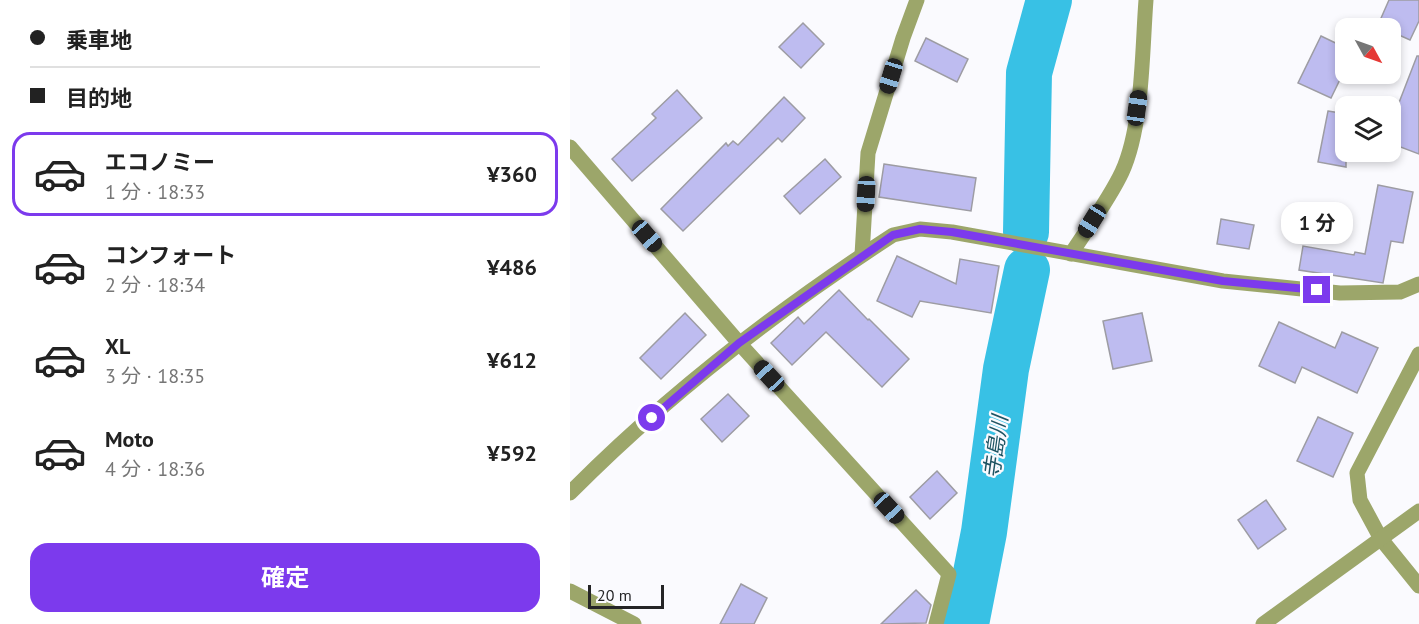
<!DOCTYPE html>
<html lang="ja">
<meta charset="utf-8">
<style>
body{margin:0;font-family:"PT Sans","Noto Sans JP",sans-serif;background:#f2f2f2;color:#222;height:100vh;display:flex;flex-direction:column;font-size:22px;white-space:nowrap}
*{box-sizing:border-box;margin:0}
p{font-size:20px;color:#767676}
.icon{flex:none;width:33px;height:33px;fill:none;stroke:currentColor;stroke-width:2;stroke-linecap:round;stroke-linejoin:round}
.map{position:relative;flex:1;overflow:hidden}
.drawer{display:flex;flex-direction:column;background:#fff;width:570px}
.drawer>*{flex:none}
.hud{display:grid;align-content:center;height:132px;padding:0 30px;background:#fff}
.needle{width:39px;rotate:130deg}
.fabs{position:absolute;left:765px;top:18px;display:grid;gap:12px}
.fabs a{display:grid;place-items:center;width:66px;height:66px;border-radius:12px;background:#fff;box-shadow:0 3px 9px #0003;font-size:30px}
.scale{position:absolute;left:18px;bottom:15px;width:76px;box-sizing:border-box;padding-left:6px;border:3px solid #242426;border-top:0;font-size:16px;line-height:21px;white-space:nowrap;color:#242426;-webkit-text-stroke:4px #fafafe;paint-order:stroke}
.end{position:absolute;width:27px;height:27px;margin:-14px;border:8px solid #7c3aed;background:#fff;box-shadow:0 0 0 3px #fff}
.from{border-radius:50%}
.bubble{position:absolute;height:42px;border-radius:18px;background:#fff;box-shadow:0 3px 9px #0003;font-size:20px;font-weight:700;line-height:42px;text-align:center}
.car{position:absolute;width:18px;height:36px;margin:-18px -9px;border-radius:8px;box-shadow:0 0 4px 2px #0007;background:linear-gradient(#222 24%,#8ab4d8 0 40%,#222 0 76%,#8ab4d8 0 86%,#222 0)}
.hud b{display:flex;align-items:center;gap:21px;height:57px;font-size:22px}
.hud b+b{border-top:2px solid #e0e0e0}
.hud i{width:15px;height:15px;background:#222}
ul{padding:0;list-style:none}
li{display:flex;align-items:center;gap:18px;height:84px;margin:0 12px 9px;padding:0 18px;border:3px solid transparent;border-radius:18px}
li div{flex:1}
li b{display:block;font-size:22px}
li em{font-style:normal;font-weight:700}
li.selected{border-color:#7c3aed}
li>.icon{width:54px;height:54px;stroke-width:1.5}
.primary-button{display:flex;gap:12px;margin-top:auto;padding:12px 30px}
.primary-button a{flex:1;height:69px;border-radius:18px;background:#7c3aed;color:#fff;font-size:24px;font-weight:700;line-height:69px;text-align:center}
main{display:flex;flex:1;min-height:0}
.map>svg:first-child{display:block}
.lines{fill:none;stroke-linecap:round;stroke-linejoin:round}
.river{stroke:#38c1e5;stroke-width:46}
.building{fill:#bebcf0;stroke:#9d9ca3;stroke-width:1.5}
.minor{stroke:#9ca66a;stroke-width:15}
.route{stroke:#7c3aed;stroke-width:8}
.labels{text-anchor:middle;stroke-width:4.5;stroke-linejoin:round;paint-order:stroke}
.water-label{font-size:21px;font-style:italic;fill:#1e5463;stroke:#fafafe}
</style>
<main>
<section class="drawer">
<div class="hud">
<b><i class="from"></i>乗車地</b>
<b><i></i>目的地</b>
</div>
<ul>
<li class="selected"><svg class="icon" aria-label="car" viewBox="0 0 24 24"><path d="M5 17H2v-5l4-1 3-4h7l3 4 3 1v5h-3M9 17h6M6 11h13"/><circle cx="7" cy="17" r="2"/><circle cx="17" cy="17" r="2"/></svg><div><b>エコノミー</b><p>1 分 · 18:33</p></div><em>¥360</em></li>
<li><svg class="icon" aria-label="car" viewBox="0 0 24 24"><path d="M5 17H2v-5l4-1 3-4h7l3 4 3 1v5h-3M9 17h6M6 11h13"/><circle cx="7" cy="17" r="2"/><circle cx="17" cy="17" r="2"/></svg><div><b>コンフォート</b><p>2 分 · 18:34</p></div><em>¥486</em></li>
<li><svg class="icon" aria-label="car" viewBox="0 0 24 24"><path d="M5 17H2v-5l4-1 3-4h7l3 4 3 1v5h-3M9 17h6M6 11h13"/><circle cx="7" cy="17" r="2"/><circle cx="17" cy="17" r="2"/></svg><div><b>XL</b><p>3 分 · 18:35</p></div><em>¥612</em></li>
<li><svg class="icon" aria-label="car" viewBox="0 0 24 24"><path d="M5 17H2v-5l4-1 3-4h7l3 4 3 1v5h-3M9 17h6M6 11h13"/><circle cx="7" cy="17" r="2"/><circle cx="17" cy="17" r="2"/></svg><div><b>Moto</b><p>4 分 · 18:36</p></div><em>¥592</em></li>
</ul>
<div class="primary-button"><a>確定</a></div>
</section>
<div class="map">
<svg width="849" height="624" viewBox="0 0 849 624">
<rect width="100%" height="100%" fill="#fafafe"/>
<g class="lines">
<g class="river">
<path d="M456,232L459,73L479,0"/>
<path d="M396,624L414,532L436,369L457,270"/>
</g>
</g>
<g class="building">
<path d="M819,0H849V21L840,40L820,31V28L808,25Z"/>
<path d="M233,23L254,44L231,68L209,47Z"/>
<path d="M751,36L776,48V67L761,98L728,83Z"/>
<path d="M356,38L398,59L387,82L345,61Z"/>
<path d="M847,56H849V154L820,143V126Z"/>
<path d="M107,90L132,118L62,181L42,159L86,118L82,114Z"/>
<path d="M214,97L235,118L212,142L208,138L113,231L91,209L156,143L158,146L163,141L168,145Z"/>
<path d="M758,111L776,114V167L748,162Z"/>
<path d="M255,159L271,177L230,214L214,196Z"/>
<path d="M314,164L406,178L401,211L309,197Z"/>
<path d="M808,185L843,192L833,243L821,241L813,283L729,270L733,246L784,255L785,252L795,254Z"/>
<path d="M651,219L684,225L679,249L647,244Z"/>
<path d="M327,256L386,284L390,259L429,266L421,313L350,301L342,317L307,301Z"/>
<path d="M269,290L298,320L299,319L339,359L312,387L256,332L222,365L201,343L228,317L234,324Z"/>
<path d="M115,313L136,335L91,379L70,358Z"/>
<path d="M572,313L582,361L543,369L533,321Z"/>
<path d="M709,322L765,348L772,332L808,348L787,393L732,367L725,383L689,366Z"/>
<path d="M158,394L179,416L152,442L131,419Z"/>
<path d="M748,417L783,433L763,477L727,461Z"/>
<path d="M367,471L387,493L360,519L340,497Z"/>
<path d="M696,500L716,529L688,549L668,520Z"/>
<path d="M171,584L197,598L184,624H150Z"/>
<path d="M346,590L361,605L356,623L311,624Z"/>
</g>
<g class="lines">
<g class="minor">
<path d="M0,147L169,343L379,574L366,624"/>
<path d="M501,254C517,229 540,198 552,172C573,126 572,51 576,0"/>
<path d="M292,255L298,153L333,38L347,0"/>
<path d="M849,354L787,473L790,500L811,539L849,586"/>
<path d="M0,493C96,396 209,309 323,235L350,229L382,232L653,281L770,293L830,292L849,284"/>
<path d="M0,591L64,624"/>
<path d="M693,624L849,511"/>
</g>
</g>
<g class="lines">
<path class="route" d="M82,418L169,343L323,235L350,229L382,232L653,281L747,290"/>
</g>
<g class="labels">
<g class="water-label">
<text transform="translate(426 447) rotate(-82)" y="7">寺島川</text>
</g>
</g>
</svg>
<div class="fabs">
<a><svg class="needle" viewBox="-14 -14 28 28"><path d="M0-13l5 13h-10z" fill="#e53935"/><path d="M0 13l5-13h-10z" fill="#767676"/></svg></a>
<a><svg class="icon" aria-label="layers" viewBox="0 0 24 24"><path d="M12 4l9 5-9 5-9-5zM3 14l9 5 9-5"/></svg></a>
</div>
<div class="scale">20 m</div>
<i class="end from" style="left:82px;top:418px"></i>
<i class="end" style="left:747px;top:290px"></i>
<div class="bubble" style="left:711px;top:202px;width:72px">1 分</div>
<i class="car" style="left:321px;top:76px;rotate:197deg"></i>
<i class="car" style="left:567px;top:108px;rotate:8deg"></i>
<i class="car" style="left:296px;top:194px;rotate:183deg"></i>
<i class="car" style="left:522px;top:221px;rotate:212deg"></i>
<i class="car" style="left:77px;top:236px;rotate:139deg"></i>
<i class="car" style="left:199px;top:376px;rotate:317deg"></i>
<i class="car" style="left:319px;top:508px;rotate:137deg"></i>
</div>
</main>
